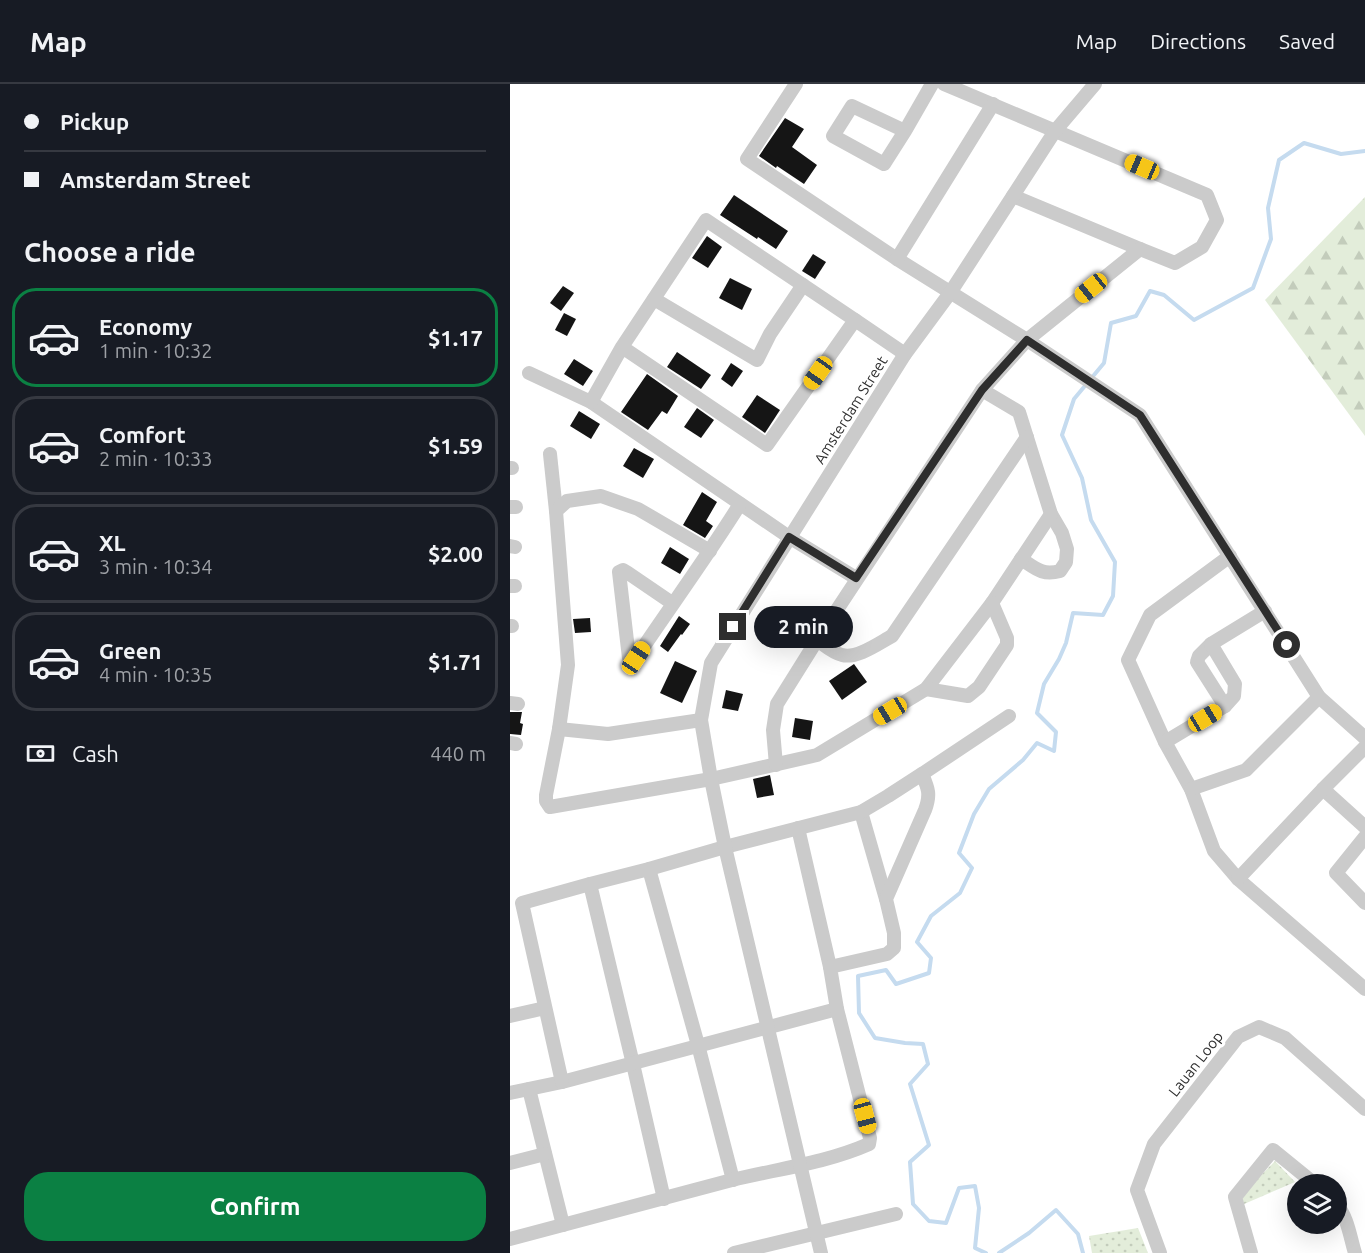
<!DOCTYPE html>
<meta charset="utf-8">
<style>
body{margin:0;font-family:Ubuntu,sans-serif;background:#242831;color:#f1f3f6;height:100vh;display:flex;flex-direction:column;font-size:22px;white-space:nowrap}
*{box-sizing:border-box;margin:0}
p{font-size:20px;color:#9ea1a6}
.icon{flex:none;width:33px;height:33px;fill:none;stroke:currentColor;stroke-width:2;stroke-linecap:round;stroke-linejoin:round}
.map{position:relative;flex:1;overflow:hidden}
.sheet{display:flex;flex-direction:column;background:#171b24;width:510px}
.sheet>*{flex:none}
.hud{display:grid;align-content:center;height:132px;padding:0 24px;background:#171b24}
.fabs{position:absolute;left:777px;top:1090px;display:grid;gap:12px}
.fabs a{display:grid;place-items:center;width:60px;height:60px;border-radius:50%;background:#171b24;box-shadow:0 6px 24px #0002;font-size:30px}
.end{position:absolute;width:27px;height:27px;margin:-14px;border:8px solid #2e2e2e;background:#fff;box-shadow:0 0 0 3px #fff}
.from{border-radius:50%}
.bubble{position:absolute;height:42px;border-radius:21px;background:#171b24;box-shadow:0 6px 24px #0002;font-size:20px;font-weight:600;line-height:42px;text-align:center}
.car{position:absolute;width:18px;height:36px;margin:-18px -9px;border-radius:8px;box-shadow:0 0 4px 2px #0007;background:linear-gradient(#f5c518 24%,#345 0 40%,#f5c518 0 76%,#345 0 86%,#f5c518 0)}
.hud b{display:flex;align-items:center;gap:21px;height:57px;font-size:22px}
.hud b+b{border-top:2px solid #363941}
.hud i{width:15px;height:15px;background:#f1f3f6}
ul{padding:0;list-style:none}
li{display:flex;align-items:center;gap:18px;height:99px;margin:0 12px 9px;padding:0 12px;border:3px solid #363941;border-radius:24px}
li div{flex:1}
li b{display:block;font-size:22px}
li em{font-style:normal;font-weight:600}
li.active{border-color:#0b8043}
li>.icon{width:54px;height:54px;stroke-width:1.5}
h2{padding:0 24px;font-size:27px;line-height:72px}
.pay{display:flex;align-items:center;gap:15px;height:66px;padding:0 24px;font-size:22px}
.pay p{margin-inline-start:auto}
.primary-button{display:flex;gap:12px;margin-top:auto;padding:12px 24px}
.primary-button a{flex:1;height:69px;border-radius:24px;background:#0b8043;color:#fff;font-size:24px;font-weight:600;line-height:69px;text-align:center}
header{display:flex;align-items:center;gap:36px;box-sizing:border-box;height:84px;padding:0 30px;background:#171b24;border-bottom:2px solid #363941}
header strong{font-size:28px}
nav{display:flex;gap:33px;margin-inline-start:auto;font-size:21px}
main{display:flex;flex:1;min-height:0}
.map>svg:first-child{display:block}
.green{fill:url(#green-dots)}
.forest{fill:url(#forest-firs)}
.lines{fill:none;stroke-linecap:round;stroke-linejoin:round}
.stream{stroke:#c5dbef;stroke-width:4}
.building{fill:#151515}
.street{stroke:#cbcbcb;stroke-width:14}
.route{stroke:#2e2e2e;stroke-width:8}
.labels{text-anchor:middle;stroke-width:6;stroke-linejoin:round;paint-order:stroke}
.street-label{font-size:15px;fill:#2e2e2e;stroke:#fff}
</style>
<header>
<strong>Map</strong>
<nav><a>Map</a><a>Directions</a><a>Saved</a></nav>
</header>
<main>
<section class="sheet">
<div class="hud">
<b><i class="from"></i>Pickup</b>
<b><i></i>Amsterdam Street</b>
</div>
<h2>Choose a ride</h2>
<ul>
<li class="active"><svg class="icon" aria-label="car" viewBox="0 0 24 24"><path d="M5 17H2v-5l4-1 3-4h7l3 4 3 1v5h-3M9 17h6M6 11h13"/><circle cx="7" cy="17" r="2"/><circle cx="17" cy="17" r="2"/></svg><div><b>Economy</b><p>1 min · 10:32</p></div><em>$1.17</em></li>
<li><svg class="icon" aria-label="car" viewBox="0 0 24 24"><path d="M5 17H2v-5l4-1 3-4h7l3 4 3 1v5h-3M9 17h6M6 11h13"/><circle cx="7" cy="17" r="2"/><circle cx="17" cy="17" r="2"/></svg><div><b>Comfort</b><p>2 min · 10:33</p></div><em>$1.59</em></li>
<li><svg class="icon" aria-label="car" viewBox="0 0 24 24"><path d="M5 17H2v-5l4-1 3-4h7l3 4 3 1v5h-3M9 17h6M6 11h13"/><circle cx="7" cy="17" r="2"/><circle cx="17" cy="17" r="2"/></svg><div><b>XL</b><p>3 min · 10:34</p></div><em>$2.00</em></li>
<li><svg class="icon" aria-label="car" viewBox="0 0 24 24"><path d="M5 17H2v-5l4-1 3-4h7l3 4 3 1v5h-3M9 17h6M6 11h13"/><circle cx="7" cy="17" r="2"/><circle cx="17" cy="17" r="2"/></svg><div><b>Green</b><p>4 min · 10:35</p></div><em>$1.71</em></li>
</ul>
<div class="pay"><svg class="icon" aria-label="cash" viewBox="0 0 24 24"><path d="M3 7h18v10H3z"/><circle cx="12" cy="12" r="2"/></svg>Cash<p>440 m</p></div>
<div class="primary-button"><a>Confirm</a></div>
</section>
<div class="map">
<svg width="855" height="1169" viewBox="0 0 855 1169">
<defs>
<pattern id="green-dots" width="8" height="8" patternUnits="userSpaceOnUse" patternTransform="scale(1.5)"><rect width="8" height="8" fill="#e3edda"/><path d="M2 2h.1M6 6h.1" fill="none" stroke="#c3ccbb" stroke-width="1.8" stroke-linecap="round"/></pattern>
<pattern id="forest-firs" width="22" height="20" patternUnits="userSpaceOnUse" patternTransform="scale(1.5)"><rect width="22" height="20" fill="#e3edda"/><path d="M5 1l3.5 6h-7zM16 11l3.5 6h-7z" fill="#c3ccbb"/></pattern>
</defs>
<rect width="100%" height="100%" fill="#fff"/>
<g class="green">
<path d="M765,1077L785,1098L734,1120L731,1112Z"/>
<path d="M628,1144L638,1169H582L579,1152Z"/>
</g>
<path class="forest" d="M855,113V352L755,216Z"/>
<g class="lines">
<g class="stream">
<path d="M476,1169L465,1164L469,1124L465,1102L449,1104L436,1139L419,1137L403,1120L400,1078L419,1061L400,1000L418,980L413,960L395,959L365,954L349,929L348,892L376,886L386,900L419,889L421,874L407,858L421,832L450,809L462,784L449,769L464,730L479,705L513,676L527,659L544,667L546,648L527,629L534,600L549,575L556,559L563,529L593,531L603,512L605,478L581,436L572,394L552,351L564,315L594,279L601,239L626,232L640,207L654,211L684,236L743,204L761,155L758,124L769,76L794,59L831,70L855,67"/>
<path d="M489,1169L519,1149L546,1126L568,1150L573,1169"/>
</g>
</g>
<g class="building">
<path d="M275,34L294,45L282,63L307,81L294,100L267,82L266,84L249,72Z"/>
<path d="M224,111L278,147L266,165L248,153L247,155L210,131Z"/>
<path d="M197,152L212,163L198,184L182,174Z"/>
<path d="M303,170L316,178L305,195L292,187Z"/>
<path d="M220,194L242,205L232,226L209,214Z"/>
<path d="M53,202L64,209L51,227L40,219Z"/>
<path d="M54,229L66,235L57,252L45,246Z"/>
<path d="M167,268L201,291L191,305L157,283Z"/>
<path d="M64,275L83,287L73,302L54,290Z"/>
<path d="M221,279L233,287L222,303L211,295Z"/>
<path d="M137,290L168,312L157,330L152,327L138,346L111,328Z"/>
<path d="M247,311L270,326L255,349L232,333Z"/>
<path d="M187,324L204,336L191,354L174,343Z"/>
<path d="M69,327L90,340L81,355L60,342Z"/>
<path d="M124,364L144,375L133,394L113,382Z"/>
<path d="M192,408L207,418L196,437L203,442L195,454L173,441Z"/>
<path d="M160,463L179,475L170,490L151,479Z"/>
<path d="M169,532L180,540L172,551L171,550L158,568L150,562Z"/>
<path d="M80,534L81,548L65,549L63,535Z"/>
<path d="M165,577L187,587L172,619L150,609Z"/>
<path d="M344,580L357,598L332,616L319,597Z"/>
<path d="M216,606L233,610L228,627L212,624Z"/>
<path d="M0,628H12L10,639L13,640L11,651L0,650Z"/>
<path d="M285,634L303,637L300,656L282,653Z"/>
<path d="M260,691L264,711L247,714L243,695Z"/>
</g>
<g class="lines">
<g class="street">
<path d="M286,0L237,75L387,175L517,256L630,331L809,613L855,654"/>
<path d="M434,0L697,111L707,136L692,163L665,179L630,165L503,112"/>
<path d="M395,47L342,22L323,52L374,80L395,47L422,0"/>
<path d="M387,175L483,20"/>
<path d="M144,215L247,276L260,250L293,201"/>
<path d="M345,236L395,270"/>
<path d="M19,289L81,318L279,453L346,494"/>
<path d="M472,306L509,328L541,430L552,449L557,465L556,478L550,487C532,492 525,484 511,475"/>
<path d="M81,318L112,263L196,136L345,236L257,361L112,263"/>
<path d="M517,353L382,552C369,559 347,575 332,571C323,569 314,561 307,556L472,306L517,256L630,165"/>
<path d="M40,370L46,427"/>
<path d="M0,384H2"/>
<path d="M0,423H6"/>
<path d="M0,462L5,463"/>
<path d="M200,467L128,425L91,412L57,417L46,427L58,581L49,645L36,711V717L40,723L201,695L307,671L416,605L482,519L541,430"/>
<path d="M720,472L640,531L618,576L655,658L681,705L704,767L728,795L855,905"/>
<path d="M0,502H5"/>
<path d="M162,519L118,489L113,486L109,488L119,574H126C160,523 197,473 230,420"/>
<path d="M0,542H2"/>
<path d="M701,560L689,572L687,578L715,622"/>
<path d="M416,605L458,612L469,603L497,561V554L482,519"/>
<path d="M0,619L8,620"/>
<path d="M49,645L98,650L191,636"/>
<path d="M655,658L715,622L724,612L725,600L701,560L755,527"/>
<path d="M0,659L6,660"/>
<path d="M266,681L263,646L267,620L307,556"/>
<path d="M412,690L499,632"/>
<path d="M681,705L736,686L809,613"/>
<path d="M813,705L855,743"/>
<path d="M351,728L376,815"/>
<path d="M288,744L320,883"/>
<path d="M855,753L826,789L855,819"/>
<path d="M139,785L188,961L223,1096"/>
<path d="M728,795L813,705L855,663"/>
<path d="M80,800L123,980L154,1115"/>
<path d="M0,932L35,924"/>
<path d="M19,1005L53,1141"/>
<path d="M0,1009L52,998L327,925"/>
<path d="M0,1079L35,1070"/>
<path d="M826,1120C838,1133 840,1153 845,1169"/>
<path d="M0,1155C74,1136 148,1116 222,1096C267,1085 316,1079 359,1060L360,1054L327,925L320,883L377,870L384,864V849L376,815L415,726C421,710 418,704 412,690L378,712L351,728L215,763L139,785L80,800L12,819L52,998"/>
<path d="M224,1169L386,1130"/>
<path d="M311,1169L215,763L201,695L191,636L201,579L395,270L440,209L545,47L585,0"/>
<path d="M650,1169L627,1106L644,1060L728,953L749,943L775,954L855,1025"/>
<path d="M741,1169L725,1113L763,1066L806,1101"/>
</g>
</g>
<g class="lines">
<path class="route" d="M223,543L279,453L346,494L472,306L517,256L630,331L777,561"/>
</g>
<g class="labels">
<g class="street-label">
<text transform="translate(341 326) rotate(-58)" y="5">Amsterdam Street</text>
<text transform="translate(686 980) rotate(-52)" y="5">Lauan Loop</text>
</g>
</g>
</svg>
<div class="fabs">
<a><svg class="icon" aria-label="layers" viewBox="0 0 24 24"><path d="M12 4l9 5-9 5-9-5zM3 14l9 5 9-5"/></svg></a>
</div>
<i class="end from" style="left:777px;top:561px"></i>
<i class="end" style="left:223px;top:543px"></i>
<div class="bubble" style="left:244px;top:522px;width:99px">2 min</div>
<i class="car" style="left:632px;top:83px;rotate:293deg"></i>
<i class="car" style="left:581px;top:204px;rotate:231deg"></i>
<i class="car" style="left:308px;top:289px;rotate:215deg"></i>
<i class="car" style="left:126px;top:574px;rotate:34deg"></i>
<i class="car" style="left:380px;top:627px;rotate:239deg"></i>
<i class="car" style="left:695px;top:634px;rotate:59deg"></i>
<i class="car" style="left:355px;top:1032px;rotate:165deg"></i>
</div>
</main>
